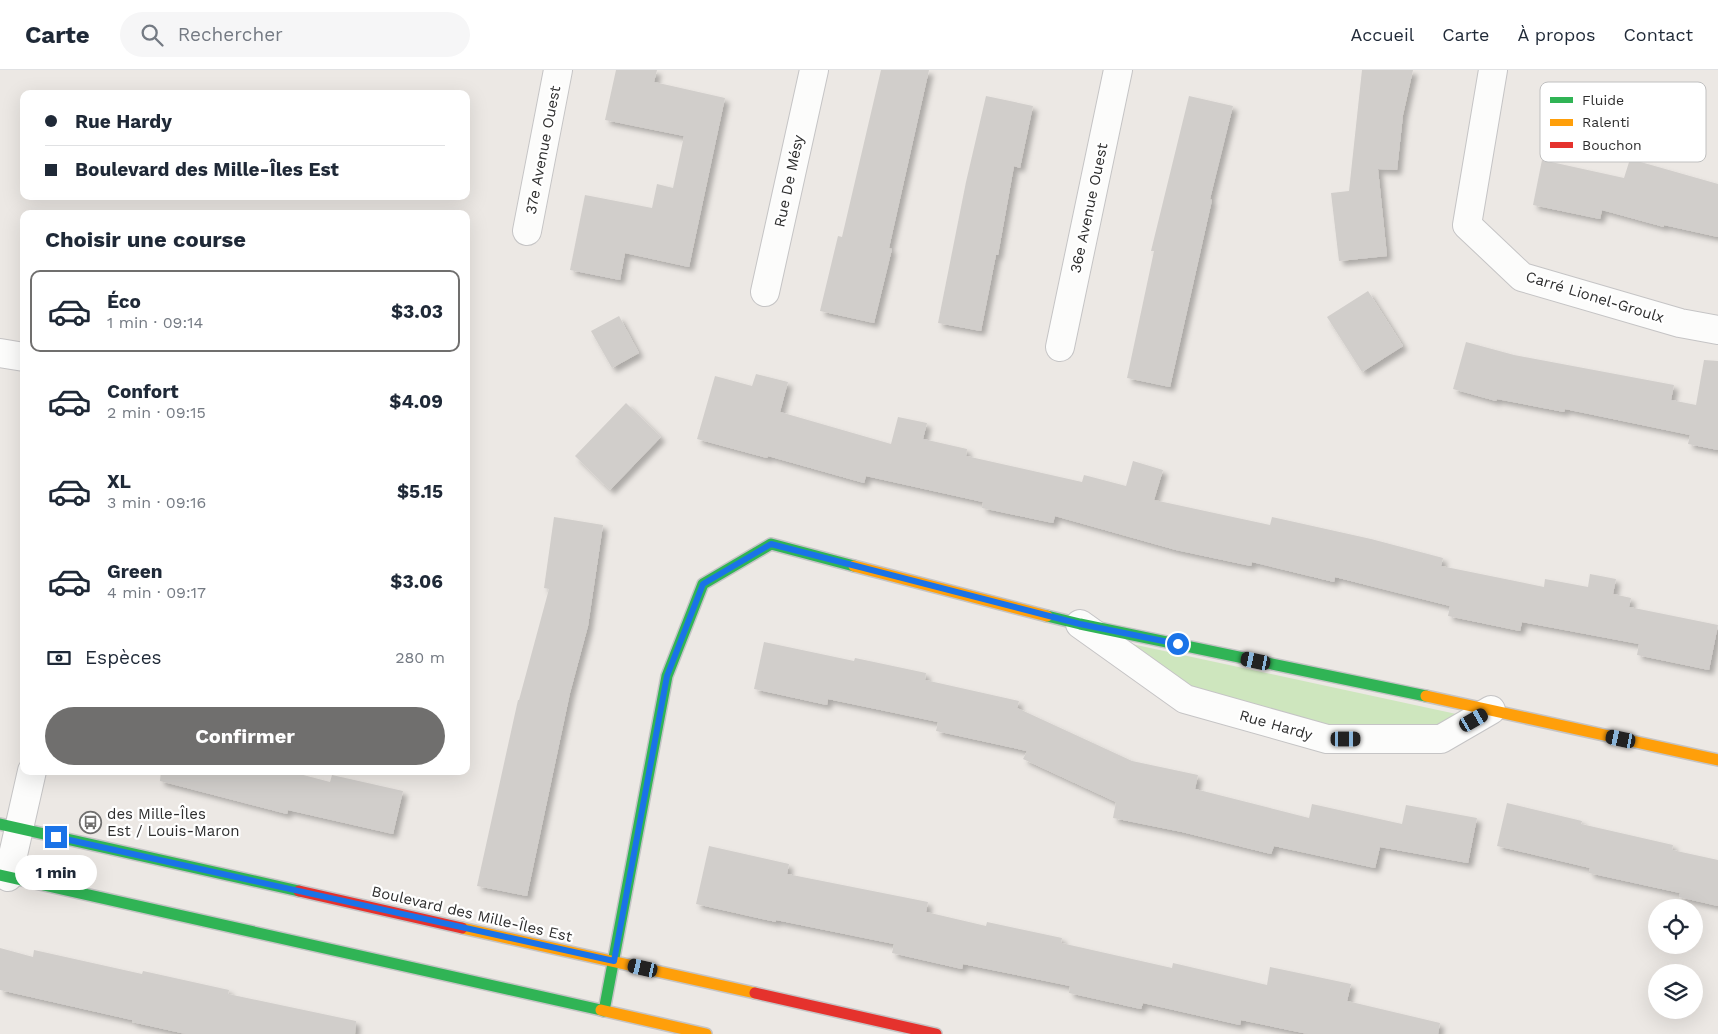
<!DOCTYPE html>
<html lang="fr">
<meta charset="utf-8">
<style>
body{margin:0;font-family:"Work Sans",sans-serif;background:#f6f6f7;color:#1f2937;height:100vh;display:flex;flex-direction:column;font-size:19px;white-space:nowrap}
*{box-sizing:border-box;margin:0}
p{font-size:16px;color:#747a83}
.icon{flex:none;width:28px;height:28px;fill:none;stroke:currentColor;stroke-width:2;stroke-linecap:round;stroke-linejoin:round}
.map{position:relative;flex:1;overflow:hidden}
.panel{position:absolute;left:20px;top:140px;width:450px;height:565px;display:flex;flex-direction:column;background:#fff;border-radius:10px;box-shadow:0 5px 20px #0002}
.panel>*{flex:none}
.top-card{position:absolute;left:20px;top:20px;width:450px;height:110px;border-radius:10px;box-shadow:0 5px 20px #0002;display:grid;align-content:center;height:110px;padding:0 25px;background:#fff}
.controls{position:absolute;left:1648px;top:829px;display:grid;gap:10px}
.controls a{display:grid;place-items:center;width:55px;height:55px;border-radius:50%;background:#fff;box-shadow:0 5px 20px #0002;font-size:25px}
.end{position:absolute;width:22px;height:22px;margin:-11px;border:6px solid #1a73e8;background:#fff;box-shadow:0 0 0 2px #fff}
.from{border-radius:50%}
.bubble{position:absolute;height:35px;border-radius:18px;background:#fff;box-shadow:0 5px 20px #0002;font-size:16px;font-weight:700;line-height:35px;text-align:center}
.car{position:absolute;width:15px;height:30px;margin:-15px -8px;border-radius:6px;box-shadow:0 0 4px 1px #0007;background:linear-gradient(#222 24%,#8ab4d8 0 40%,#222 0 76%,#8ab4d8 0 86%,#222 0)}
.top-card b{display:flex;align-items:center;gap:18px;height:48px;font-size:19px}
.top-card b+b{border-top:1px solid #e0e1e3}
.top-card i{width:12px;height:12px;background:#1f2937}
ul{padding:0;list-style:none}
li{display:flex;align-items:center;gap:15px;height:82px;margin:0 10px 8px;padding:0 15px;border:2px solid transparent;border-radius:10px}
li div{flex:1}
li b{display:block;font-size:19px}
li em{font-style:normal;font-weight:700}
li.selected{border-color:#706f6e}
li>.icon{width:45px;height:45px;stroke-width:1.5}
h2{padding:0 25px;font-size:22px;line-height:60px}
.pay{display:flex;align-items:center;gap:12px;height:55px;padding:0 25px;font-size:19px}
.pay p{margin-inline-start:auto}
.cta{display:flex;gap:10px;margin-top:auto;padding:10px 25px}
.cta a{flex:1;height:58px;border-radius:30px;background:#706f6e;color:#fff;font-size:20px;font-weight:700;line-height:58px;text-align:center}
header{display:flex;align-items:center;gap:30px;box-sizing:border-box;height:70px;padding:0 25px;background:#fff;border-bottom:1px solid #e0e1e3}
header strong{font-size:24px}
nav{display:flex;gap:28px;margin-inline-start:auto;font-size:18px}
.search{width:350px;height:45px;background:#f6f6f7;display:flex;align-items:center;gap:12px;box-sizing:border-box;padding:0 18px;border-radius:28px;color:#747a83;font-size:19px}
.map>svg:first-child{display:block}
.green{fill:#cee6be}
.building{fill:#d1cecb;filter:url(#shadow)}
.lines{fill:none;stroke-linecap:round;stroke-linejoin:round}
.street-casing{stroke:#c5c4c5;stroke-width:30}
.fast-casing{stroke:#c5c4c5;stroke-width:14}
.slow-casing{stroke:#c5c4c5;stroke-width:14}
.jam-casing{stroke:#c5c4c5;stroke-width:14}
.street{stroke:#fcfcfb;stroke-width:28}
.fast{stroke:#30b455;stroke-width:11}
.slow{stroke:#ff9f0a;stroke-width:11}
.jam{stroke:#e5322d;stroke-width:11}
.route{stroke:#1a73e8;stroke-width:6}
.labels{text-anchor:middle;stroke-width:4.5;stroke-linejoin:round;paint-order:stroke}
.street-label{font-size:15px;fill:#2e2e2e;stroke:#fff}
.poi-label{font-size:15px;fill:#2e2e2e;stroke:#fff;text-anchor:start}
.key{fill:#fff;stroke:#c0c0c0;stroke-width:1}
.key-label{font-size:14px;fill:#2e2e2e}
</style>
<header>
<strong>Carte</strong>
<div class="search"><svg class="icon" aria-label="search" viewBox="0 0 24 24"><circle cx="10" cy="10" r="6"/><path d="M15 15l6 6"/></svg>Rechercher</div>
<nav><a>Accueil</a><a>Carte</a><a>À propos</a><a>Contact</a></nav>
</header>
<div class="map">
<svg width="1718" height="964" viewBox="0 0 1718 964">
<defs>
<filter id="shadow"><feDropShadow dx="4.5" dy="4.5" stdDeviation="2.5" flood-color="#0004"/></filter>
</defs>
<rect width="100%" height="100%" fill="#ece8e4"/>
<path class="green" d="M1113,570L1461,645L1438,658L1330,662L1193,624Z"/>
<g class="building">
<path d="M616,0H657L654,12L725,28L689,197L625,183L620,210L570,200L585,125L652,138L657,114L673,118L684,66L605,50Z"/>
<path d="M881,0H929L889,178L892,179L874,253L820,241L838,166L842,167Z"/>
<path d="M1362,0H1413L1403,45L1397,100L1378,99L1387,186L1339,191L1331,123L1349,121Z"/>
<path d="M986,26L1033,36L1020,98L1014,96L998,185H996L981,261L938,253L966,112Z"/>
<path d="M1189,26L1233,36L1210,129L1212,130L1170,317L1127,308L1154,181H1151Z"/>
<path d="M1630,89L1718,114V167L1664,155V157L1602,140L1600,149L1533,135L1542,90L1624,108Z"/>
<path d="M1368,221L1403,276L1362,302L1327,247Z"/>
<path d="M619,246L639,283L612,298L591,261Z"/>
<path d="M1466,272L1514,285L1674,315L1671,330L1696,335L1704,290L1718,291V380L1688,374L1690,365L1565,339L1564,342L1497,329L1496,331L1453,319Z"/>
<path d="M756,304L788,312L780,342L891,374L898,347L927,353L923,369L967,379L966,386L1082,412L1084,405L1126,416L1133,391L1163,400L1154,430L1270,455L1272,447L1371,469L1443,488L1441,496L1544,517L1545,509L1588,517L1590,504L1616,509L1613,524L1631,528L1629,537L1718,555L1709,600L1637,585L1639,574L1522,552L1520,561L1448,546L1450,536L1335,507L1334,512L1252,492L1251,496L1176,480L1055,446L1053,453L982,438L983,432L866,406L864,413L768,386L767,388L697,369L715,306L752,316Z"/>
<path d="M626,333L661,367L610,420L575,386Z"/>
<path d="M554,447L603,455L588,556L570,623L527,826L477,816L518,630H519L549,519L544,518Z"/>
<path d="M764,572L854,591L855,588L926,603L925,610L1019,631L1017,638L1132,691L1198,705L1195,719L1309,748L1312,734L1402,754L1406,735L1477,748L1468,793L1380,777L1375,798L1274,776L1271,784L1182,762L1113,748L1116,732L1023,689L1027,681L936,661L938,652L828,629L827,635L754,619Z"/>
<path d="M161,701H288L330,712L332,705L403,721L393,764L288,740L287,744L160,711Z"/>
<path d="M1507,733L1582,751L1581,754L1673,775L1672,780L1718,790V836L1679,827L1680,823L1589,803L1590,798L1497,776Z"/>
<path d="M709,776L789,794L787,804L928,832L926,842L986,856L987,852L1062,868L1061,873L1172,898L1173,893L1267,915L1270,897L1351,914L1347,931L1440,953L1438,964H1308L1241,950L1240,955L1143,933L1141,939L1069,923L1070,916L963,894L962,899L892,883L894,874L776,850V852L696,834Z"/>
<path d="M0,878L33,887L34,880L142,904L143,901L229,920L228,924L356,951L355,964H186L132,952V950L0,920Z"/>
</g>
<g class="lines">
<defs>
<g id="street">
<path d="M1493,0L1467,155L1522,207L1680,253L1718,260"/>
<path d="M527,161L558,0"/>
<path d="M765,222L814,0"/>
<path d="M1060,277L1118,0"/>
<path d="M0,283L24,287"/>
<path d="M1080,554L1185,629L1327,669H1441L1491,640"/>
<path d="M8,807L32,701"/>
</g>
<g id="fast">
<path d="M1047,546L1080,554L1426,626"/>
<path d="M0,754L299,821"/>
<path d="M0,805L601,940"/>
<path d="M604,941L667,606L703,514L771,474L854,496"/>
</g>
<g id="slow">
<path d="M854,496L1047,546"/>
<path d="M1426,626L1718,690"/>
<path d="M462,858L755,923"/>
<path d="M601,940L706,964"/>
</g>
<g id="jam">
<path d="M299,821L462,858"/>
<path d="M755,923L936,964"/>
</g>
</defs>
<use href="#street" class="street-casing"/>
<use href="#fast" class="fast-casing"/>
<use href="#slow" class="slow-casing"/>
<use href="#jam" class="jam-casing"/>
<use href="#street" class="street"/>
<use href="#fast" class="fast"/>
<use href="#slow" class="slow"/>
<use href="#jam" class="jam"/>
</g>
<g class="lines">
<path class="route" d="M56,767L614,891L667,606L703,514L771,474L1080,554L1178,574"/>
</g>
<defs>
<symbol id="bus-ring" viewBox="-11 -11 22 22"><circle r="9.5" fill="#fff" stroke="#706f6e" stroke-width="1.5"/><path d="M-5-6H5V4H4V6H2V4H-2V6H-4V4H-5ZM-3.5-4V0h7V-4ZM-3.5 1.2v1.5H-2V1.2ZM2 1.2v1.5H3.5V1.2Z" fill="#706f6e"/></symbol>
</defs>
<g fill-rule="evenodd">
<use href="#bus-ring" x="78" y="740" width="25" height="25"/>
</g>
<g class="labels">
<g class="street-label">
<text transform="translate(543 80) rotate(-79)" y="5">37e Avenue Ouest</text>
<text transform="translate(789 111) rotate(-78)" y="5">Rue De Mésy</text>
<text transform="translate(1089 138) rotate(-78)" y="5">36e Avenue Ouest</text>
<text transform="translate(1595 227) rotate(17)" y="5">Carré Lionel-Groulx</text>
<text transform="translate(1276 655) rotate(16)" y="5">Rue Hardy</text>
<text transform="translate(472 844) rotate(13)" y="5">Boulevard des Mille-Îles Est</text>
</g>
<g class="poi-label">
<text x="107" y="749">des Mille-Îles<tspan x="107" dy="17">Est / Louis-Maron</tspan></text>
</g>
</g>
<rect x="1540" y="12" width="166" height="80" rx="8" class="key"/>
<rect x="1550" y="27" width="23" height="6" fill="#30b455"/>
<rect x="1550" y="49" width="23" height="7" fill="#ff9f0a"/>
<rect x="1550" y="72" width="23" height="6" fill="#e5322d"/>
<g class="key-label">
<text x="1582" y="35">Fluide</text>
<text x="1582" y="57">Ralenti</text>
<text x="1582" y="80">Bouchon</text>
</g>
</svg>
<div class="controls">
<a><svg class="icon" aria-label="locate" viewBox="0 0 24 24"><circle cx="12" cy="12" r="6"/><path d="M12 2v4M12 18v4M2 12h4M18 12h4"/></svg></a>
<a><svg class="icon" aria-label="layers" viewBox="0 0 24 24"><path d="M12 4l9 5-9 5-9-5zM3 14l9 5 9-5"/></svg></a>
</div>
<i class="end from" style="left:1178px;top:574px"></i>
<i class="end" style="left:56px;top:767px"></i>
<div class="bubble" style="left:15px;top:785px;width:82px">1 min</div>
<i class="car" style="left:1256px;top:591px;rotate:282deg"></i>
<i class="car" style="left:1474px;top:650px;rotate:60deg"></i>
<i class="car" style="left:1346px;top:669px;rotate:90deg"></i>
<i class="car" style="left:1621px;top:669px;rotate:282deg"></i>
<i class="car" style="left:643px;top:898px;rotate:283deg"></i>
<div class="top-card">
<b><i class="from"></i>Rue Hardy</b>
<b><i></i>Boulevard des Mille-Îles Est</b>
</div>
<section class="panel">
<h2>Choisir une course</h2>
<ul>
<li class="selected"><svg class="icon" aria-label="car" viewBox="0 0 24 24"><path d="M5 17H2v-5l4-1 3-4h7l3 4 3 1v5h-3M9 17h6M6 11h13"/><circle cx="7" cy="17" r="2"/><circle cx="17" cy="17" r="2"/></svg><div><b>Éco</b><p>1 min · 09:14</p></div><em>$3.03</em></li>
<li><svg class="icon" aria-label="car" viewBox="0 0 24 24"><path d="M5 17H2v-5l4-1 3-4h7l3 4 3 1v5h-3M9 17h6M6 11h13"/><circle cx="7" cy="17" r="2"/><circle cx="17" cy="17" r="2"/></svg><div><b>Confort</b><p>2 min · 09:15</p></div><em>$4.09</em></li>
<li><svg class="icon" aria-label="car" viewBox="0 0 24 24"><path d="M5 17H2v-5l4-1 3-4h7l3 4 3 1v5h-3M9 17h6M6 11h13"/><circle cx="7" cy="17" r="2"/><circle cx="17" cy="17" r="2"/></svg><div><b>XL</b><p>3 min · 09:16</p></div><em>$5.15</em></li>
<li><svg class="icon" aria-label="car" viewBox="0 0 24 24"><path d="M5 17H2v-5l4-1 3-4h7l3 4 3 1v5h-3M9 17h6M6 11h13"/><circle cx="7" cy="17" r="2"/><circle cx="17" cy="17" r="2"/></svg><div><b>Green</b><p>4 min · 09:17</p></div><em>$3.06</em></li>
</ul>
<div class="pay"><svg class="icon" aria-label="cash" viewBox="0 0 24 24"><path d="M3 7h18v10H3z"/><circle cx="12" cy="12" r="2"/></svg>Espèces<p>280 m</p></div>
<div class="cta"><a>Confirmer</a></div>
</section>
</div>
